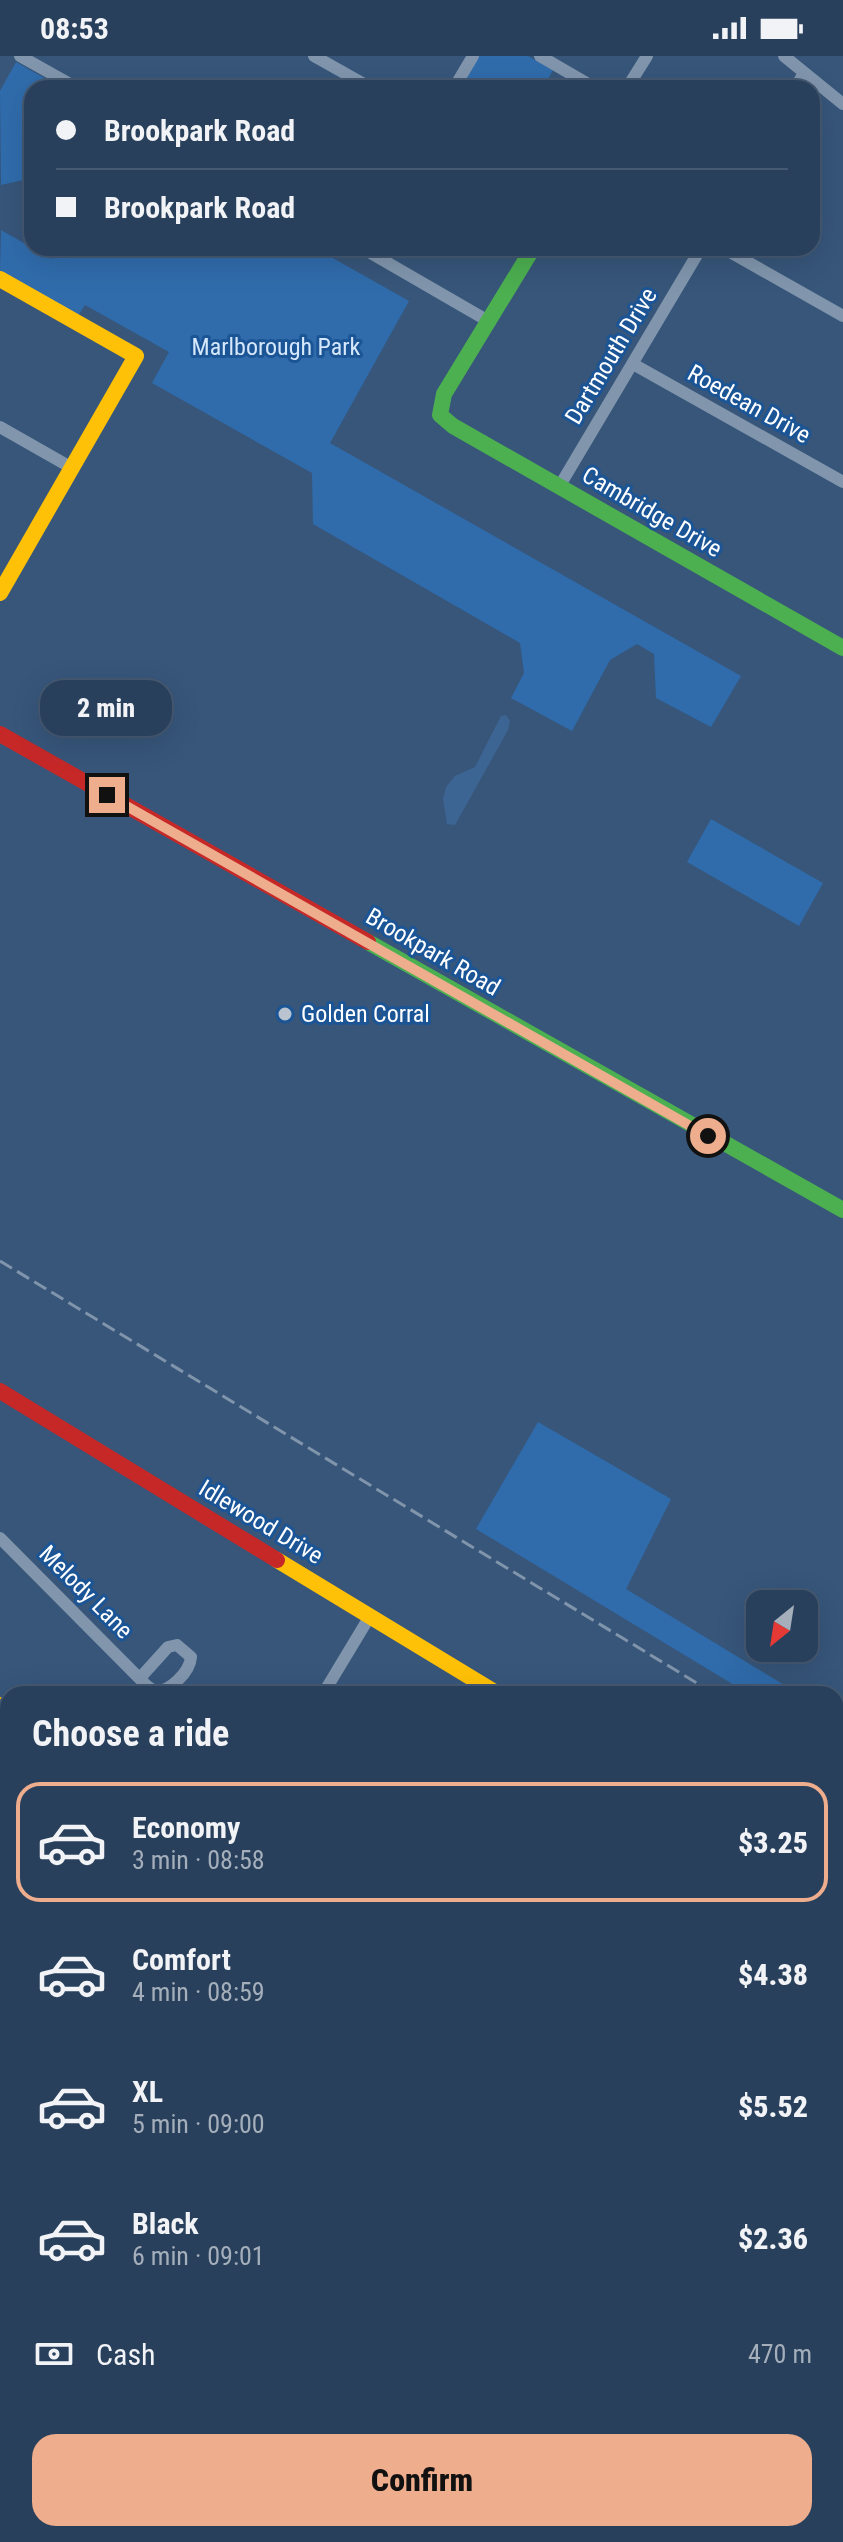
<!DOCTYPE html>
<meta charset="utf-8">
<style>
body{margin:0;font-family:"Roboto Condensed",sans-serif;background:#314762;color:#f1f3f6;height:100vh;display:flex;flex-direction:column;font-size:30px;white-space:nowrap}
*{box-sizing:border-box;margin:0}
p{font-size:26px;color:#a5afbb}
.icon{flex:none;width:44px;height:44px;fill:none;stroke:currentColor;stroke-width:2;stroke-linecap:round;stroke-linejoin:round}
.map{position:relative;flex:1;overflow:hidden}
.sheet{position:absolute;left:0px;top:1630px;width:844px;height:856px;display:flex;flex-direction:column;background:#29405c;border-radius:24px 24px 0 0;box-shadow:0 8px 32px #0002,0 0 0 2px #455972}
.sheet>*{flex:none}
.top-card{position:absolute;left:24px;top:24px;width:796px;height:176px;border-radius:24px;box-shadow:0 8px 32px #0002,0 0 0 2px #455972;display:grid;align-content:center;height:176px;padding:0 32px;background:#29405c}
.needle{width:52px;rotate:210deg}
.fabs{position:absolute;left:746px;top:1534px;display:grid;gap:16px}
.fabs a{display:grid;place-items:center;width:72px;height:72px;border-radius:16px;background:#29405c;box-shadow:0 8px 32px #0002,0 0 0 2px #455972;font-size:40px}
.end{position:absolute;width:36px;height:36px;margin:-18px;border:10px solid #eead8d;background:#111;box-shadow:0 0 0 4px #111}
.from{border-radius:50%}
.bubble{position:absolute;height:56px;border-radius:24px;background:#29405c;box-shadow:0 8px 32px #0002,0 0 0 2px #455972;font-size:26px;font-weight:800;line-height:56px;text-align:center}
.top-card b{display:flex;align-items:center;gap:28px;height:76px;font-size:30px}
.top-card b+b{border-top:2px solid #455972}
.top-card i{width:20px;height:20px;background:#f1f3f6}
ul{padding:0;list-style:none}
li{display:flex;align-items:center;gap:24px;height:120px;margin:0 16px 12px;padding:0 16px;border:4px solid transparent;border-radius:24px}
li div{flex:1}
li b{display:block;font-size:30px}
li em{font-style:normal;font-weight:800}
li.active{border-color:#eead8d}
li>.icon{width:72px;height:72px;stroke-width:1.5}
h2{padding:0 32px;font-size:36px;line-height:96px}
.pay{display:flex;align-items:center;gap:20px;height:88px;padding:0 32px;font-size:30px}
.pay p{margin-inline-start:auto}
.button{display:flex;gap:16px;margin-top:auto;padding:16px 32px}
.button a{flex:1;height:92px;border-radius:24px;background:#eead8d;color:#111;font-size:32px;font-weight:800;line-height:92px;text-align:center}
.status{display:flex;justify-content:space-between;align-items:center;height:56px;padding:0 40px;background:#29405c;direction:ltr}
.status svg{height:22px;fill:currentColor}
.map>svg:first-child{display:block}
.green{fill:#306cac}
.water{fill:#3d6593}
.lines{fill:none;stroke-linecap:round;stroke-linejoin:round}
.street{stroke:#8196ad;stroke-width:12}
.fast{stroke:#4caf50;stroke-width:16}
.slow{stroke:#ffc107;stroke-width:16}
.jam{stroke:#c62828;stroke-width:16}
.rail{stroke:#8094ab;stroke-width:3;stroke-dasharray:14 6;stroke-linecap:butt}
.route{stroke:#eead8d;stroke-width:10}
.poi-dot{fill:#b9c4d0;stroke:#1b5596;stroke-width:3}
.labels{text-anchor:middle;stroke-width:6;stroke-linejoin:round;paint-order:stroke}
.park-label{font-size:24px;fill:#d6e8fb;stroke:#1b5596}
.street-label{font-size:24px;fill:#fff;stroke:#1b5596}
.poi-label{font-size:24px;fill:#fff;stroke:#1b5596;text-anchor:start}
</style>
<div class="status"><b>08:53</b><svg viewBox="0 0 49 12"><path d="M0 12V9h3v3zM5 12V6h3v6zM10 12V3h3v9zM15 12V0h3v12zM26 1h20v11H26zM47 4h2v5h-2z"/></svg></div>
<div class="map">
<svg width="843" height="2486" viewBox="0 0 843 2486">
<rect width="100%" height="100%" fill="#37567a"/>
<g class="green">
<path d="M479,0H528L553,14L543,32H461Z"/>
<path d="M16,6L62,32H32V122L1,129L0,35Z"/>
<path d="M1,174L52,203L59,192H315L409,245L330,387L741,620L711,671L656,642L654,598L637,588L610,604L572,675L511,642L524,617L520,587L313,468L312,417L152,327L169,296L85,249L78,260L0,216Z"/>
<path d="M711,763L823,827L799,870L687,806Z"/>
<path d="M538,1366L671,1443L626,1533L799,1638H749L476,1473Z"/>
<path d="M836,1661L843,1665V1757L836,1752Z"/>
<path d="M8,1779V2252L0,2247V1783Z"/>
</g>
<path class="water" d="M506,659L510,665L508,674L455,769L447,768L443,743L446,731L455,720L475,711L501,660Z"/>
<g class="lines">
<g class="street">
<path d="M20,0L77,32"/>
<path d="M314,0L371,32"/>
<path d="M540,0L595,32"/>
<path d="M784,0L843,48"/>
<path d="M454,32L473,0"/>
<path d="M627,32L647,0"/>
<path d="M795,32L804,17"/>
<path d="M362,192L490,266"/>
<path d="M723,192L843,260"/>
<path d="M633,308L843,426"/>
<path d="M0,371L72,412"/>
<path d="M559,431L701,192"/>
<path d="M0,1482L147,1630L154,1635C169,1637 190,1616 191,1601L177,1589L168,1591L140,1622"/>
<path d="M323,1638L370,1560"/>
<path d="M836,1901L842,1890L839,1879L843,1871"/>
<path d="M0,2269L7,2257"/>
<path d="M624,2478L633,2486"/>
<path d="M409,2483L414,2486"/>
<path d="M12,2486L17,2478"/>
<path d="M160,2486L164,2478"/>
<path d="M308,2486L313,2478"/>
</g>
<g class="fast">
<path d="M533,192L444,338L440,359L453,370L843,592"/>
<path d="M368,886L843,1154"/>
</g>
<g class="slow">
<path d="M0,223L136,300L0,537"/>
<path d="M277,1504L498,1638"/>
<path d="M0,1649L8,1657"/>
<path d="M788,2478L796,2486"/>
</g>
<g class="jam">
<path d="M0,678L368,886"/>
<path d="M0,1335L277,1504"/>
<path d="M0,1694L8,1702"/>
<path d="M836,2477L843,2484"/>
</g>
<g class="rail">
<path d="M0,1205L715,1638"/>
<path d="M836,1719L843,1724"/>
</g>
</g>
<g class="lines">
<path class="route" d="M107,739L708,1080"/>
</g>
<circle class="poi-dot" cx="285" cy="958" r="8"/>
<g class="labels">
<g class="park-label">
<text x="276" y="299">Marlborough Park</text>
</g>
<g class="street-label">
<text transform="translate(611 300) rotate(-59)" y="8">Dartmouth Drive</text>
<text transform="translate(749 348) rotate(29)" y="8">Roedean Drive</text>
<text transform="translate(652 456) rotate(30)" y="8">Cambridge Drive</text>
<text transform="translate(433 896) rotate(30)" y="8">Brookpark Road</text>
<text transform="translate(261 1466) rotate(31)" y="8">Idlewood Drive</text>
<text transform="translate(86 1536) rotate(45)" y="8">Melody Lane</text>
</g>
<g class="poi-label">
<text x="301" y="966">Golden Corral</text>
</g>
</g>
</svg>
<div class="fabs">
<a><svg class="needle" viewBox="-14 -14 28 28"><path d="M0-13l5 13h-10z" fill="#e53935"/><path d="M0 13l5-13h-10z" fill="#a5afbb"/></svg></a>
</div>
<i class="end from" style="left:708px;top:1080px"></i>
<i class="end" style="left:107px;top:739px"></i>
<div class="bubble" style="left:40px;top:624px;width:132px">2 min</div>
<div class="top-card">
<b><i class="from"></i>Brookpark Road</b>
<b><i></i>Brookpark Road</b>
</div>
<section class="sheet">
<h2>Choose a ride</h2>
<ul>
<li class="active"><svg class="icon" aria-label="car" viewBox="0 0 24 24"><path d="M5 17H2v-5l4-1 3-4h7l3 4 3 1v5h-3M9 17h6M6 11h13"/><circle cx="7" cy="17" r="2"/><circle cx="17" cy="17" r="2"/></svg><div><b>Economy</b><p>3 min · 08:58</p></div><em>$3.25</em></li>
<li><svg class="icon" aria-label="car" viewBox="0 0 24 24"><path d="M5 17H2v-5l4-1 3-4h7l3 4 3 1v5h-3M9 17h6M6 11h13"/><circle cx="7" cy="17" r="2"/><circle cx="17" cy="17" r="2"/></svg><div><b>Comfort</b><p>4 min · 08:59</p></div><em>$4.38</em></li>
<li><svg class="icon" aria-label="car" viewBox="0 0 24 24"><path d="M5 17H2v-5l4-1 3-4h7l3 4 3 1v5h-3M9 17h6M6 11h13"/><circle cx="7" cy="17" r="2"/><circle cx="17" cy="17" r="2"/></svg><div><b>XL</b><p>5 min · 09:00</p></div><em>$5.52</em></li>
<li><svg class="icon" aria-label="car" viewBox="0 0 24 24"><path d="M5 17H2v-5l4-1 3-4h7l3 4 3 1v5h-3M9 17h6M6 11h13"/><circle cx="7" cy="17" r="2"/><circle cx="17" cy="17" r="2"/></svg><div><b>Black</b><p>6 min · 09:01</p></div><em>$2.36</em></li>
</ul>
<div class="pay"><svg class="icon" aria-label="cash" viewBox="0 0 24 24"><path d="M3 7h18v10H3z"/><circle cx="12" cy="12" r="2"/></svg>Cash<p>470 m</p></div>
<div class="button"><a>Confirm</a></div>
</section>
</div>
